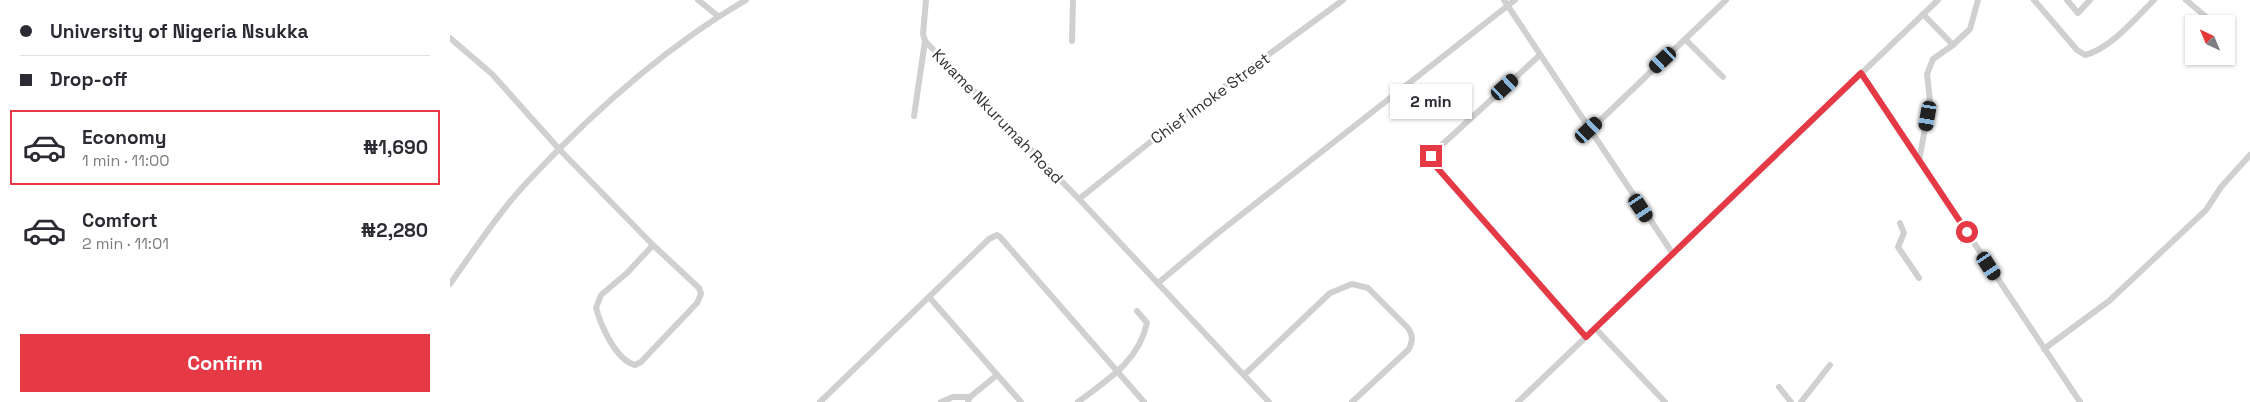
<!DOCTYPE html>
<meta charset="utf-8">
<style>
body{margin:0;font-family:"Space Grotesk",sans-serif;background:#f2f2f3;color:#2b2b33;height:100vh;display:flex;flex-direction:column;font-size:19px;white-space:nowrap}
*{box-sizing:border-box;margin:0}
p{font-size:16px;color:#7c7c81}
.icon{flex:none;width:28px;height:28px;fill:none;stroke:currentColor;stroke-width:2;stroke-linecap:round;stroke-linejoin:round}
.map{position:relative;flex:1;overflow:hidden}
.details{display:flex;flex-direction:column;background:#fff;width:450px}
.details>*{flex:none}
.guide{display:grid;align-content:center;height:110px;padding:0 20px;background:#fff}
.needle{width:32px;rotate:316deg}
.fabs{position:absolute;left:1735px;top:15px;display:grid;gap:10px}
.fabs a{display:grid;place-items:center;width:50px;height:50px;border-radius:0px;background:#fff;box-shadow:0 1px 4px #0004;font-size:25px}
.end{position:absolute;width:22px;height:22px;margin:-11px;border:6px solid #e63946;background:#fff;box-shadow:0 0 0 2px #fff}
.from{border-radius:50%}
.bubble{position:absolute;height:35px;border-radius:0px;background:#fff;box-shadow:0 1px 4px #0004;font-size:16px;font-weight:700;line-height:35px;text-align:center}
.car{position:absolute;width:15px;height:30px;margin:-15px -8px;border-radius:6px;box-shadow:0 0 4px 1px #0007;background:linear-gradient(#222 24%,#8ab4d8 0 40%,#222 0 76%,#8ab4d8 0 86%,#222 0)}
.guide b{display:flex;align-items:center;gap:18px;height:48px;font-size:19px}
.guide b+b{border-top:1px solid #e1e1e2}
.guide i{width:12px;height:12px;background:#2b2b33}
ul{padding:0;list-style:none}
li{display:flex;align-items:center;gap:15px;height:75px;margin:0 10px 8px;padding:0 10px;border:2px solid transparent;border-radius:0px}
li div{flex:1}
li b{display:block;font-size:19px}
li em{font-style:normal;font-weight:700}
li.selected{border-color:#e63946}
li>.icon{width:45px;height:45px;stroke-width:1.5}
.action{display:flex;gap:10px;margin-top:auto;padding:10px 20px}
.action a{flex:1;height:58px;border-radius:0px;background:#e63946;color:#fff;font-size:20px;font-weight:700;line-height:58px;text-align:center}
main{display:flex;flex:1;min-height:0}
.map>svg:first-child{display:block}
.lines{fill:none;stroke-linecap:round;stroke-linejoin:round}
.minor{stroke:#d0d0d0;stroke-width:6}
.route{stroke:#e63946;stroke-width:6}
.labels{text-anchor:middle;stroke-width:5;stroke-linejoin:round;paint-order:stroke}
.street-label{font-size:16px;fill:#333;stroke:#fff}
</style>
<main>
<section class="details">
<div class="guide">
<b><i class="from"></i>University of Nigeria Nsukka</b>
<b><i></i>Drop-off</b>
</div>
<ul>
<li class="selected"><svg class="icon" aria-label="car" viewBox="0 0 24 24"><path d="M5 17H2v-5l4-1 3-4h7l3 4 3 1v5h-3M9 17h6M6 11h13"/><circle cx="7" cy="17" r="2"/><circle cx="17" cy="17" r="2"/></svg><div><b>Economy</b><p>1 min · 11:00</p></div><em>₦1,690</em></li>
<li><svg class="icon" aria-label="car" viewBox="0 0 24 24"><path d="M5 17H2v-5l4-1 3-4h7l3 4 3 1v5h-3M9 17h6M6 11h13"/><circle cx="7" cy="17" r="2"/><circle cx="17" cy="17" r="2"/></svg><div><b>Comfort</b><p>2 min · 11:01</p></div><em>₦2,280</em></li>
</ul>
<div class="action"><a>Confirm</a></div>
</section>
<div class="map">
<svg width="1800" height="402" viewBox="0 0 1800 402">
<rect width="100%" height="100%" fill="#fff"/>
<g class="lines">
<g class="minor">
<path d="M248,0L268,16"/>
<path d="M476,0L473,34L475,41L629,199L819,402"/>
<path d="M1054,0L1223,254"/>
<path d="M1584,0L1627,50L1635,55C1660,49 1686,18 1704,0"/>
<path d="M1617,0L1628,13L1640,0"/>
<path d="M1736,0L1755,16"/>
<path d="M0,38L42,74L110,150L203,245L249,288L251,294L247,303L191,362L185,365C166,360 151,326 146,308L151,295L177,273L203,245"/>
<path d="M1235,39L1273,77"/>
<path d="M622,41L623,0"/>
<path d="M1503,45L1520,29L1528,0"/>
<path d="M1090,55L983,153L981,161L1136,337"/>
<path d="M1411,73L1630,402"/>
<path d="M464,116L475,41"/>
<path d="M1139,131L1276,0"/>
<path d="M1469,161L1480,101L1477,74L1483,59L1503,45L1473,14"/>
<path d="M629,199L714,131L893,0"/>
<path d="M1450,223L1454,233L1448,247L1469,278"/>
<path d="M708,283L768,233L1065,0"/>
<path d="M0,284C25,249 51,209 81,178C145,110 215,47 296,0"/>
<path d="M479,297L571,402"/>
<path d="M1145,328L1215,402"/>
<path d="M1594,349L1659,301L1756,210L1771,187L1800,155"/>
<path d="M794,375L880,293L902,284L918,288L958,328C963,336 963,340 959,349L902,402"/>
<path d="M1329,387L1341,402"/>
<path d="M370,402L539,239L547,235L550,237L694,402"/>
<path d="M491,402L503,397H520"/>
<path d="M518,402L520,397L547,375"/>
<path d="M628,402C657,380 689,361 697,323L687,311"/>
<path d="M1068,402L1488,0"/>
<path d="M1351,402L1380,365"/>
</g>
</g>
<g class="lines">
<path class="route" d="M981,156L983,163L1136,337L1411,73L1517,232"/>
</g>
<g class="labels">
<g class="street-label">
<text transform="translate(760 98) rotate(-36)" y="6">Chief Imoke Street</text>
<text transform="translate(548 116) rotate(46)" y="6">Kwame Nkurumah Road</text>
</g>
</g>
</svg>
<div class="fabs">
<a><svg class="needle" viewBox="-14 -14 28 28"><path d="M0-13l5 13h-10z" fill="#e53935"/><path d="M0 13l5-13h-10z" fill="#7c7c81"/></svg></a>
</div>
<i class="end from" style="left:1517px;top:232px"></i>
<i class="end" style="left:981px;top:156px"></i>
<div class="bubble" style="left:940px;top:84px;width:82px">2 min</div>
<i class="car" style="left:1213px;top:60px;rotate:227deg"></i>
<i class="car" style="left:1055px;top:87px;rotate:48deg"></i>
<i class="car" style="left:1478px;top:116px;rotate:190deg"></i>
<i class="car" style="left:1139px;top:130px;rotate:47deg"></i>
<i class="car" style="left:1191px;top:208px;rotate:146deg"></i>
<i class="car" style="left:1539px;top:266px;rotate:147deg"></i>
</div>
</main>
